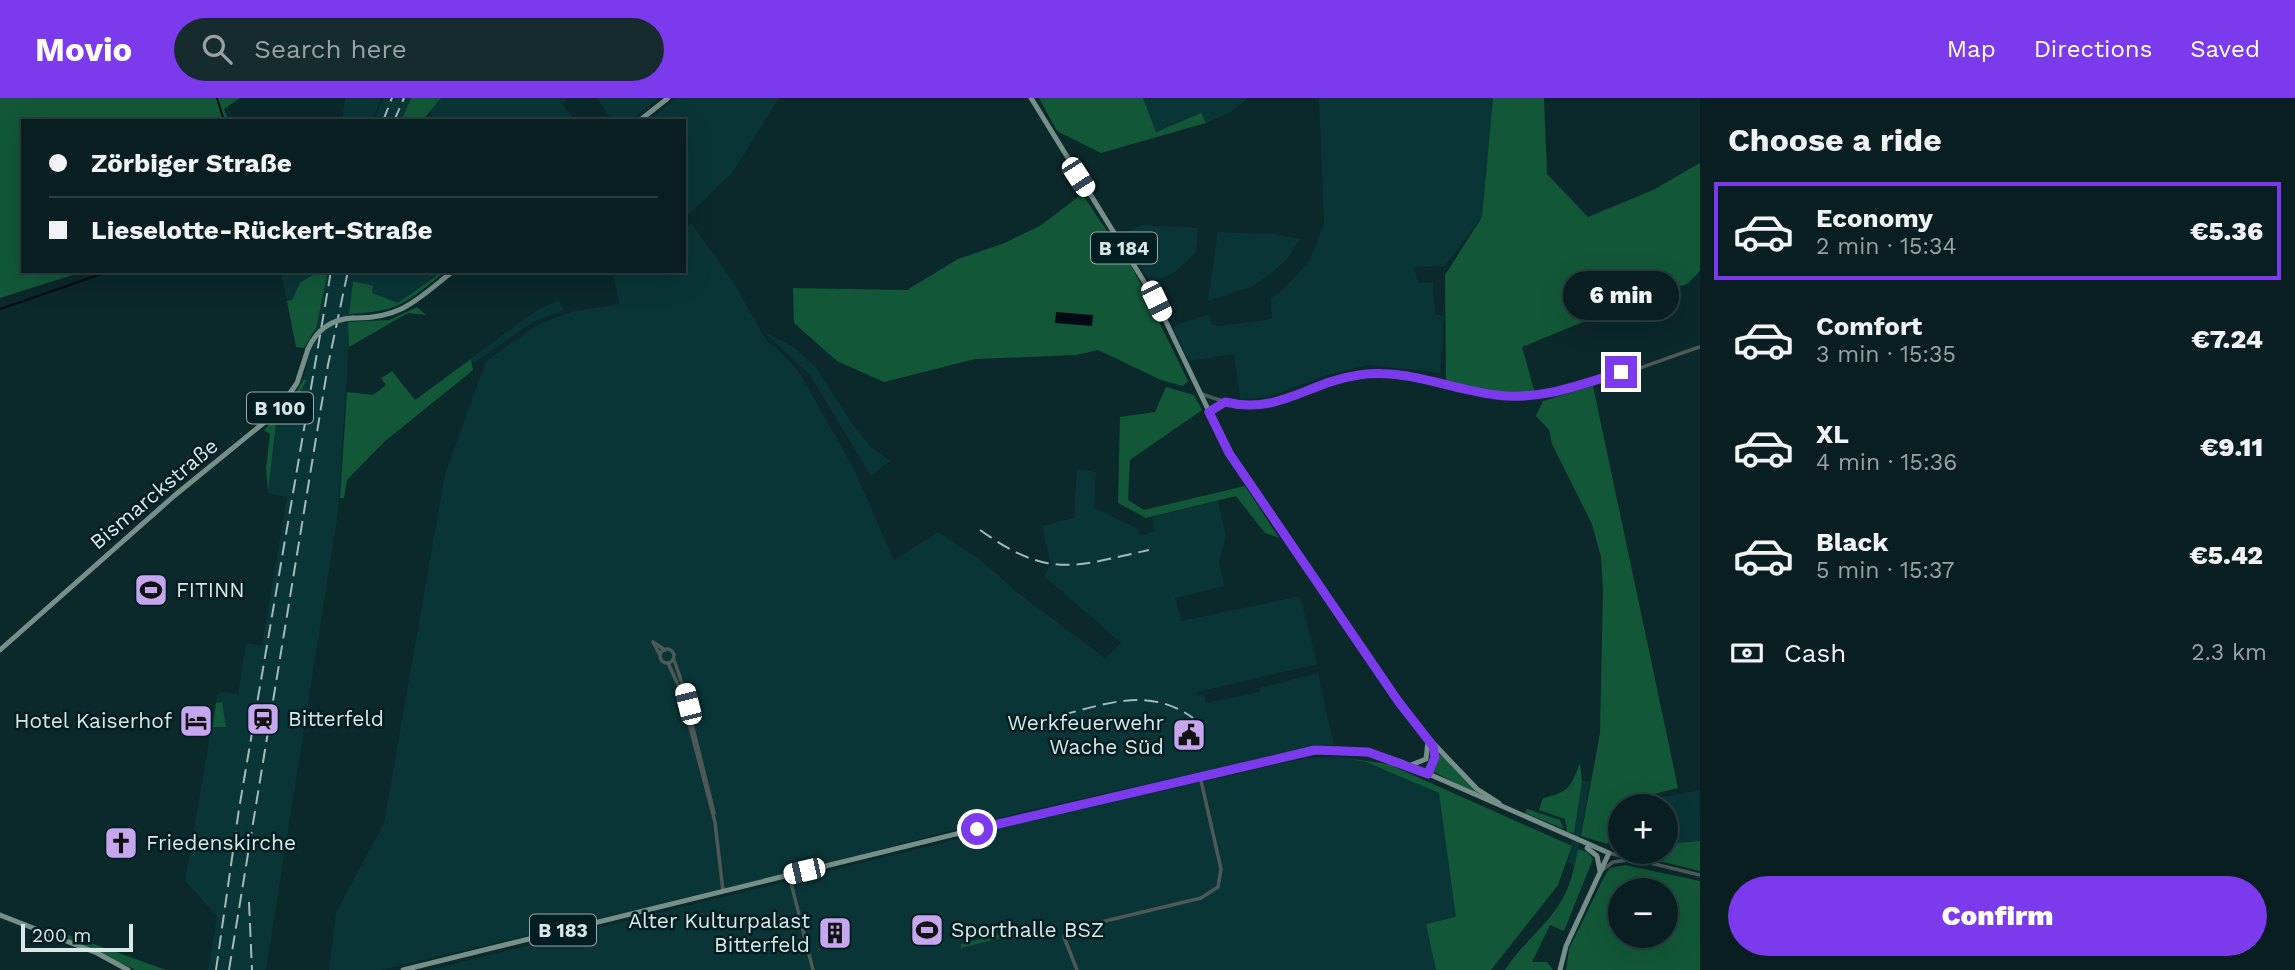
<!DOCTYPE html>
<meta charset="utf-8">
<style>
body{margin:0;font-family:"Work Sans",sans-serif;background:#162b2d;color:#f1f3f6;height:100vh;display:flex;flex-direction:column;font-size:26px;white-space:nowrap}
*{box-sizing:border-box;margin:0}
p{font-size:23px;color:#98a2a5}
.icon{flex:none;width:38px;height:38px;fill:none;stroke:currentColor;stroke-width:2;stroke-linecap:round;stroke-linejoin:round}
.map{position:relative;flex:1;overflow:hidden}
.side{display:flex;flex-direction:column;background:#081e20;width:595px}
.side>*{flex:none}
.hud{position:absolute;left:21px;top:21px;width:665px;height:154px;border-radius:0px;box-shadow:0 7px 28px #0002,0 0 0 2px #293c3e;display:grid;align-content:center;height:154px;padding:0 28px;background:#081e20}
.tools{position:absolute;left:1608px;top:696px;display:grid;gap:14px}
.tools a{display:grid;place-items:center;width:70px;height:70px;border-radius:50%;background:#081e20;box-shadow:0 7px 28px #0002,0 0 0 2px #293c3e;font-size:35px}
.scale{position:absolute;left:21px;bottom:18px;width:112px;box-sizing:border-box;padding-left:7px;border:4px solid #d8e8e9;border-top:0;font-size:19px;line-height:24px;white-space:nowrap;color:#d8e8e9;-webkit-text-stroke:5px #021e20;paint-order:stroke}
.end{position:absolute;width:32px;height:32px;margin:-16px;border:9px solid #7c3aed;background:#fff;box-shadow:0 0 0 4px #fff}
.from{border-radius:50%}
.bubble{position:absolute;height:49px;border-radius:24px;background:#081e20;box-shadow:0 7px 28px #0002,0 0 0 2px #293c3e;font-size:23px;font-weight:800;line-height:49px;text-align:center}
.car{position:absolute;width:21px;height:42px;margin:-21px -10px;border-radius:9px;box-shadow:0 0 5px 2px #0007;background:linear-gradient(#fff 24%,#345 0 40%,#fff 0 76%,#345 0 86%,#fff 0)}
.hud b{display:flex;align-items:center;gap:24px;height:66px;font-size:26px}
.hud b+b{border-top:2px solid #293c3e}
.hud i{width:18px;height:18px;background:#f1f3f6}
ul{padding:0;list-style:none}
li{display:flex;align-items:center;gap:21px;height:98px;margin:0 14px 10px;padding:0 14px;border:4px solid transparent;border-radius:0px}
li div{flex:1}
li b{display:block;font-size:26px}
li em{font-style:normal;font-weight:800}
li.selected{border-color:#7c3aed}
li>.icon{width:63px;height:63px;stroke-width:1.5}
h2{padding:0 28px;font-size:32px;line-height:84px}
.pay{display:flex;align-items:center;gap:18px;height:77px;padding:0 28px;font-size:26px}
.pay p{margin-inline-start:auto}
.action{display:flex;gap:14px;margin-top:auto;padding:14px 28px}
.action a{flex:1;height:80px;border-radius:42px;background:#7c3aed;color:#fff;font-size:28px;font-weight:800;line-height:80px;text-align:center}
header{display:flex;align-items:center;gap:42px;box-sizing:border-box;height:98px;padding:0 35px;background:#7c3aed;color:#fff}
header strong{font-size:33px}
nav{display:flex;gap:38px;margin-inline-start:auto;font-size:24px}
.search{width:490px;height:63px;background:#162b2d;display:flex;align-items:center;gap:18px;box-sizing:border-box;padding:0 24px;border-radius:38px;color:#98a2a5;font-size:26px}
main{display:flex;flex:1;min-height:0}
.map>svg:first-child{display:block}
.built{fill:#0a3537}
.green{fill:#125838;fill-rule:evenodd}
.water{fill:#020b13}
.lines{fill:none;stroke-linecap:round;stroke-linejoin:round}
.stream{stroke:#020b13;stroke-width:2}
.tertiary{stroke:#4d5956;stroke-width:3.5}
.primary{stroke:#768f89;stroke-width:5}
.rail{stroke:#a6b9ba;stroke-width:2;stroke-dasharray:14 7;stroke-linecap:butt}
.primary-bridge{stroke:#768f89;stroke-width:5}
.route{stroke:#7c3aed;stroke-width:9}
.labels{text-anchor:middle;stroke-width:5;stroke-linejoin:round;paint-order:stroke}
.shield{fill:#021e20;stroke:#98abad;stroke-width:2}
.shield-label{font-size:19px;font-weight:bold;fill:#d8e8e9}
.street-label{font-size:21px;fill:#d8e8e9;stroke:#021e20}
.poi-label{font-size:21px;fill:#d8e8e9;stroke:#021e20;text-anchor:start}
</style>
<header>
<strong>Movio</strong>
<div class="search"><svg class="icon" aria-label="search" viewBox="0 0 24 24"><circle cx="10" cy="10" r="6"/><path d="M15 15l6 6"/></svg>Search here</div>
<nav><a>Map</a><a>Directions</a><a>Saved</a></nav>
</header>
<main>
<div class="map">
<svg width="1700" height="872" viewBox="0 0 1700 872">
<rect width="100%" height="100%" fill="#0b282a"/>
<g class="built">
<path d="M345,0H381L372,23H342Z"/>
<path d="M383,0H411L401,23H374Z"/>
<path d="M441,0H568L562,6L576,23H432L431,11Z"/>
<path d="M597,0H658L630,23H612Z"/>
<path d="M677,0H779L733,74L689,116L684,110V23H648Z"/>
<path d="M1143,0H1248L1231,14L1206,25L1200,15L1156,34Z"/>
<path d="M1319,0H1493L1482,119L1445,168L1414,169L1418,185L1433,184L1435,216L1444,218L1440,275L1369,267L1327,277L1269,299L1240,301L1234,256L1189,263L1174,232L1176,227L1209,216L1212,226L1218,228L1272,221L1271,200L1284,191L1310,162L1324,125Z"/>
<path d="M691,125L731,181L767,243L783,256L801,277L854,371L894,462L938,434L981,462L1018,495L1105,560L1121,545L1044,478L1051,466L1042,428L1074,420L1077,371L1096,374L1094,410L1137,430L1140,438L1155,433L1152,419L1218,403L1226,438L1219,463L1224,488L1175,500L1181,523L1300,498L1317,566L1197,594V597L1204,596L1206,605L1260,594V590L1318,575L1334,647L1315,648L1027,713L790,775L381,872H329L336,814L384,725L445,376L486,263L539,226L571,214L619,206L614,179L622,173H684V130Z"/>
<path d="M1141,127L1198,130L1196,154L1174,175L1151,185L1121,137Z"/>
<path d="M1218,134L1273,136L1300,141L1287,161L1268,178L1251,189L1208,203Z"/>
<path d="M281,173H319L300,185L292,202L287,203Z"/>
<path d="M328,173H440L399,206L371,195L373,189L353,183L338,415L266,872H208L217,818L185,783L217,597L222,594L238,596L246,545L262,547L287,399L268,395L276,326L306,282H303Z"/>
<path d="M558,202L564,212L533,224L474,265L471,260L536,213Z"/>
<path d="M764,234L792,248L815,268L853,327L870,348L890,363L871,378L810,277Z"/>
<path d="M1340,659L1366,664L1439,695L1457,820L1426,826L1436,872H429L998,731L1305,660Z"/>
<path d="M1582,683H1590L1575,767L1568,765Z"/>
<path d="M1700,692V743L1666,748V709H1638L1653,701Z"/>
</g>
<g class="green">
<path d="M0,0H240L224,11L229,23H23V173H85L0,200Z"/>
<path d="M411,0H441L422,23H401Z"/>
<path d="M1039,0H1143L1156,34L1201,15L1206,25L1101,55L1057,33Z"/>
<path d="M1493,0H1544L1547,76L1588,119L1653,92L1700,65V173L1687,186L1634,203L1522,249L1535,295L1486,294L1446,284L1445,177L1482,119Z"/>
<path d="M1082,96L1134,173L1188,283L1183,288L1161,282L1098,252L1076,257L975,261L884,284L837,263L794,225L793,190L907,192L958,161L1002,146L1040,128Z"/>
<path d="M319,173H328L316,230L304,250L296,249L287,203L292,202L300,185Z"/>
<path d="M443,173H446C407,204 399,214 349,216L353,183L373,188L372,195L398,205Z"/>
<path d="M417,209L426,217L408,215L349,249L348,224L389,222Z"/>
<path d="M471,261L473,272L384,344L347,382L344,400H340L347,294L373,297L386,287L381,280L392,273L415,302Z"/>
<path d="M303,282H307L294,305L276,326L268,393L266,370L270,336L264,332L288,308Z"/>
<path d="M1593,288L1678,690L1646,698L1632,709H1620V727L1607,746L1581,738L1600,635L1603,492L1601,459L1592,426L1552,346L1549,332L1536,318L1543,303Z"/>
<path d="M1166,289L1194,297L1202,312L1130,362L1128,402L1144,412L1245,388L1279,440L1265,435L1236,398L1146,420L1118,405L1120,319L1155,314Z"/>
<path d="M222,604L226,629H213L216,605Z"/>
<path d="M1440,656L1482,699L1434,674Z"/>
<path d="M1340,659L1388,666L1572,748L1558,787L1491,872H1436L1426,826L1456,819L1439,695L1366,664Z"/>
<path d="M1580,665L1582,683L1574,735L1567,734L1565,721L1539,712L1543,700C1569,694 1570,690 1580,665Z"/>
<path d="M1527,711L1560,722L1564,731L1525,715Z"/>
<path d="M1700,743V773L1659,763L1667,746Z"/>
<path d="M1578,751L1587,754L1593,761L1564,833L1550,827L1532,864H1547L1553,872H1505C1520,848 1543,831 1558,808C1570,791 1574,771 1578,751Z"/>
<path d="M1625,767L1700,783V872H1566L1569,851L1605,777L1610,770ZM1620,793H1666V838H1620Z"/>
<path d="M932,817L938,843L923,847L916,821Z"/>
<path d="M1031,828L1032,832L961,850V846Z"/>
<path d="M66,836L166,872H136L68,841Z"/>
</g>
<path class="water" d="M1056,214L1093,217L1092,228L1055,225Z"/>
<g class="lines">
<g class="stream">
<path d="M217,0L224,23"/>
<path d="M0,211L110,173"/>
</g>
<g class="tertiary">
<path d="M1202,296C1218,302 1235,308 1253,309C1292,309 1325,280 1364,276C1415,271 1461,297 1511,299C1567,301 1645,267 1700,249"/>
<path d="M1209,314L1225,304"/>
<path d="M653,544L660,557"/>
<path d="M653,544L665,552"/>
<circle cx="667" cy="558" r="7"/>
<path d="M674,562L682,585L714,715"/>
<path d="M668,565L680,591L715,724L723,793"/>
<path d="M1609,755L1700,777"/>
<path d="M1601,773L1613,764L1628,762"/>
<path d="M789,777L813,872"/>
<path d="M1077,872L1064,839L1068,832L1201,800L1218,789L1221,771L1200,678"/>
</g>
<g class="primary">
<path d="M1031,0L1156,203L1229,355L1412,623L1477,691L1499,705"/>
<path d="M639,23L668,0"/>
<path d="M353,220C401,221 418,201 453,173"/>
<path d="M0,552L174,398L277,314L297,285L308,251"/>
<path d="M1411,667L1426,661L1428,643"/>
<path d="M1428,676L1435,661L1434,651"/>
<path d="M1587,750L1597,758L1600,773"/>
<path d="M0,817L97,855L128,872"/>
<path d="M403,872L1025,719L1302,655C1335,648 1367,651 1399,663L1609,755L1566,848L1560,872"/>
</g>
<g class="rail">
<path d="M383,23L392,0"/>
<path d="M394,23L404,0"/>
<path d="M980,432C1049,481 1072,469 1149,452"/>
<path d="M1062,617C1109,605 1150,589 1193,620"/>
<path d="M249,804L252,872"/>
<path d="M216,872L239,711L331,173"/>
<path d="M229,872L328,267L348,173"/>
</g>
<path class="primary-bridge" d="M308,251C317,231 332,221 353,220"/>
</g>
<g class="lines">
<path class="route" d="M977,731L1315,652L1368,654L1428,676L1435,659L1433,648L1398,603L1229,355L1209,314L1225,304C1280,317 1308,284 1359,277C1406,270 1449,291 1496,297C1539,303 1580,287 1621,274"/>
</g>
<defs>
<symbol id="stadium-square" viewBox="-11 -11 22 22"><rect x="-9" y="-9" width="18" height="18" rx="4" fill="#c7a6f0" stroke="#021e20"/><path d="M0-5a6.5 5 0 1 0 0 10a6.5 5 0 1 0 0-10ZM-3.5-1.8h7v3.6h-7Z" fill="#111"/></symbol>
<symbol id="station-square" viewBox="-11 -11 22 22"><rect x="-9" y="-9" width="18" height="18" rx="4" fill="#c7a6f0" stroke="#021e20"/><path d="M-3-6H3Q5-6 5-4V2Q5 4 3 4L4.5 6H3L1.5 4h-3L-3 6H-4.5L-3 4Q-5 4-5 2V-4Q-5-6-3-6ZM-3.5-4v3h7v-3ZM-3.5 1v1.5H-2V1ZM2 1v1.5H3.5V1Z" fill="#111"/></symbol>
<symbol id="hotel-square" viewBox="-11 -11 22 22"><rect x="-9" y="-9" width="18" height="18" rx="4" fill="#c7a6f0" stroke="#021e20"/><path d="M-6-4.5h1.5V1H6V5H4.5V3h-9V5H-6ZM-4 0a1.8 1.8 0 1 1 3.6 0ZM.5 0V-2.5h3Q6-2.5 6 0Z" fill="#111"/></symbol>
<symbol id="civic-square" viewBox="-11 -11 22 22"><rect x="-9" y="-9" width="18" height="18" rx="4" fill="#c7a6f0" stroke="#021e20"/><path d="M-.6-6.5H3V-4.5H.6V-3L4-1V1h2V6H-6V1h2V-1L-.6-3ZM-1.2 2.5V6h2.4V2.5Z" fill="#111"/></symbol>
<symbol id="church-square" viewBox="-11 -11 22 22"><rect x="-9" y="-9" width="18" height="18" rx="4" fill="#c7a6f0" stroke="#021e20"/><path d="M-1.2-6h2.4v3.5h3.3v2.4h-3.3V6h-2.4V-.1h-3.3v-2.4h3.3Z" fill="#111"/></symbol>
<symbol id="building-square" viewBox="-11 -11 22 22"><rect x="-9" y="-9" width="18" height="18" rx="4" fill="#c7a6f0" stroke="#021e20"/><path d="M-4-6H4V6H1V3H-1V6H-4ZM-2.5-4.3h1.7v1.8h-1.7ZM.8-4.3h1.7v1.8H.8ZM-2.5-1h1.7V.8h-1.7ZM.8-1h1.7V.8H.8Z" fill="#111"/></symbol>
</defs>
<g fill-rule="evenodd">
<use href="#stadium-square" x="132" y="473" width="38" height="38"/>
<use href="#station-square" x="244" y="602" width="38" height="38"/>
<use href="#hotel-square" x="177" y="604" width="38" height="38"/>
<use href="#civic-square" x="1170" y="618" width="38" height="38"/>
<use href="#church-square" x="102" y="726" width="38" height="38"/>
<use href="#stadium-square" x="908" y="813" width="38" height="38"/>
<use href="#building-square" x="816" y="816" width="38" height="38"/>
</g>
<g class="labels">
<g class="shield">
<rect x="1091" y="134.5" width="66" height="31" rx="5"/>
<rect x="247" y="294.5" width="66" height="31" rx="5"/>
<rect x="530" y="816.5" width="66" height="31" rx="5"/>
</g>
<g class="shield-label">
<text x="1124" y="157">B 184</text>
<text x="280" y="317">B 100</text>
<text x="563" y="839">B 183</text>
</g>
<g class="street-label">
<text transform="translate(154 396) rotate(-40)" y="7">Bismarckstraße</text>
</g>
<g class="poi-label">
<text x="176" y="499">FITINN</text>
<text x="288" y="628">Bitterfeld</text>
<text x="172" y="630" text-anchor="end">Hotel Kaiserhof</text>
<text x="1164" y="632" text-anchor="end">Werkfeuerwehr<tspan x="1164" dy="24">Wache Süd</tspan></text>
<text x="146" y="752">Friedenskirche</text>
<text x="810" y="830" text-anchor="end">Alter Kulturpalast<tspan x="810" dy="24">Bitterfeld</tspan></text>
<text x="951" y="839">Sporthalle BSZ</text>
</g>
</g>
</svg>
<div class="tools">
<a>+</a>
<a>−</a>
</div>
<div class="scale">200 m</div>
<i class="end from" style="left:977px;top:731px"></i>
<i class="end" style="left:1621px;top:274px"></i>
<div class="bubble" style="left:1563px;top:173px;width:116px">6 min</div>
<i class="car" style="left:1078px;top:79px;rotate:147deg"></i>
<i class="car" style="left:1156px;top:203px;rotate:154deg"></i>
<i class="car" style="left:688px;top:606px;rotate:346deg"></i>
<i class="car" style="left:804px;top:773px;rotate:257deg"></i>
<div class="hud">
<b><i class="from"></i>Zörbiger Straße</b>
<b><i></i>Lieselotte-Rückert-Straße</b>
</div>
</div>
<section class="side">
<h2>Choose a ride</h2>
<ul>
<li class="selected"><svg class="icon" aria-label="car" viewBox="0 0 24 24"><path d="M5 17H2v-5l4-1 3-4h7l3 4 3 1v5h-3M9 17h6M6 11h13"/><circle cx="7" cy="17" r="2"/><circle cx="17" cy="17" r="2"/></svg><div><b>Economy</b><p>2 min · 15:34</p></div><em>€5.36</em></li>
<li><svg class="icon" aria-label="car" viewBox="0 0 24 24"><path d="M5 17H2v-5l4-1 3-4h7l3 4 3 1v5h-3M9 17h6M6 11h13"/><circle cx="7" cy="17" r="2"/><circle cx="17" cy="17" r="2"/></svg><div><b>Comfort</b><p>3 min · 15:35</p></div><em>€7.24</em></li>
<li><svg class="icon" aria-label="car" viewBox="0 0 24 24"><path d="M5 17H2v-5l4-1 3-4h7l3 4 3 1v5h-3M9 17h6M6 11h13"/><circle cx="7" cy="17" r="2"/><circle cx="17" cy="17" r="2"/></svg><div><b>XL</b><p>4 min · 15:36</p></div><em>€9.11</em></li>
<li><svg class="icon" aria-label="car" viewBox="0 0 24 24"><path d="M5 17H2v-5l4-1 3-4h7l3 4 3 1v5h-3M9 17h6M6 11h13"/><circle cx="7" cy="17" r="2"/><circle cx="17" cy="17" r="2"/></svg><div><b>Black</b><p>5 min · 15:37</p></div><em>€5.42</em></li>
</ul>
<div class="pay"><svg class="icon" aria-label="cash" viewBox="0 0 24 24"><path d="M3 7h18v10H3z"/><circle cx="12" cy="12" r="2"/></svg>Cash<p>2.3 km</p></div>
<div class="action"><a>Confirm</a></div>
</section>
</main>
